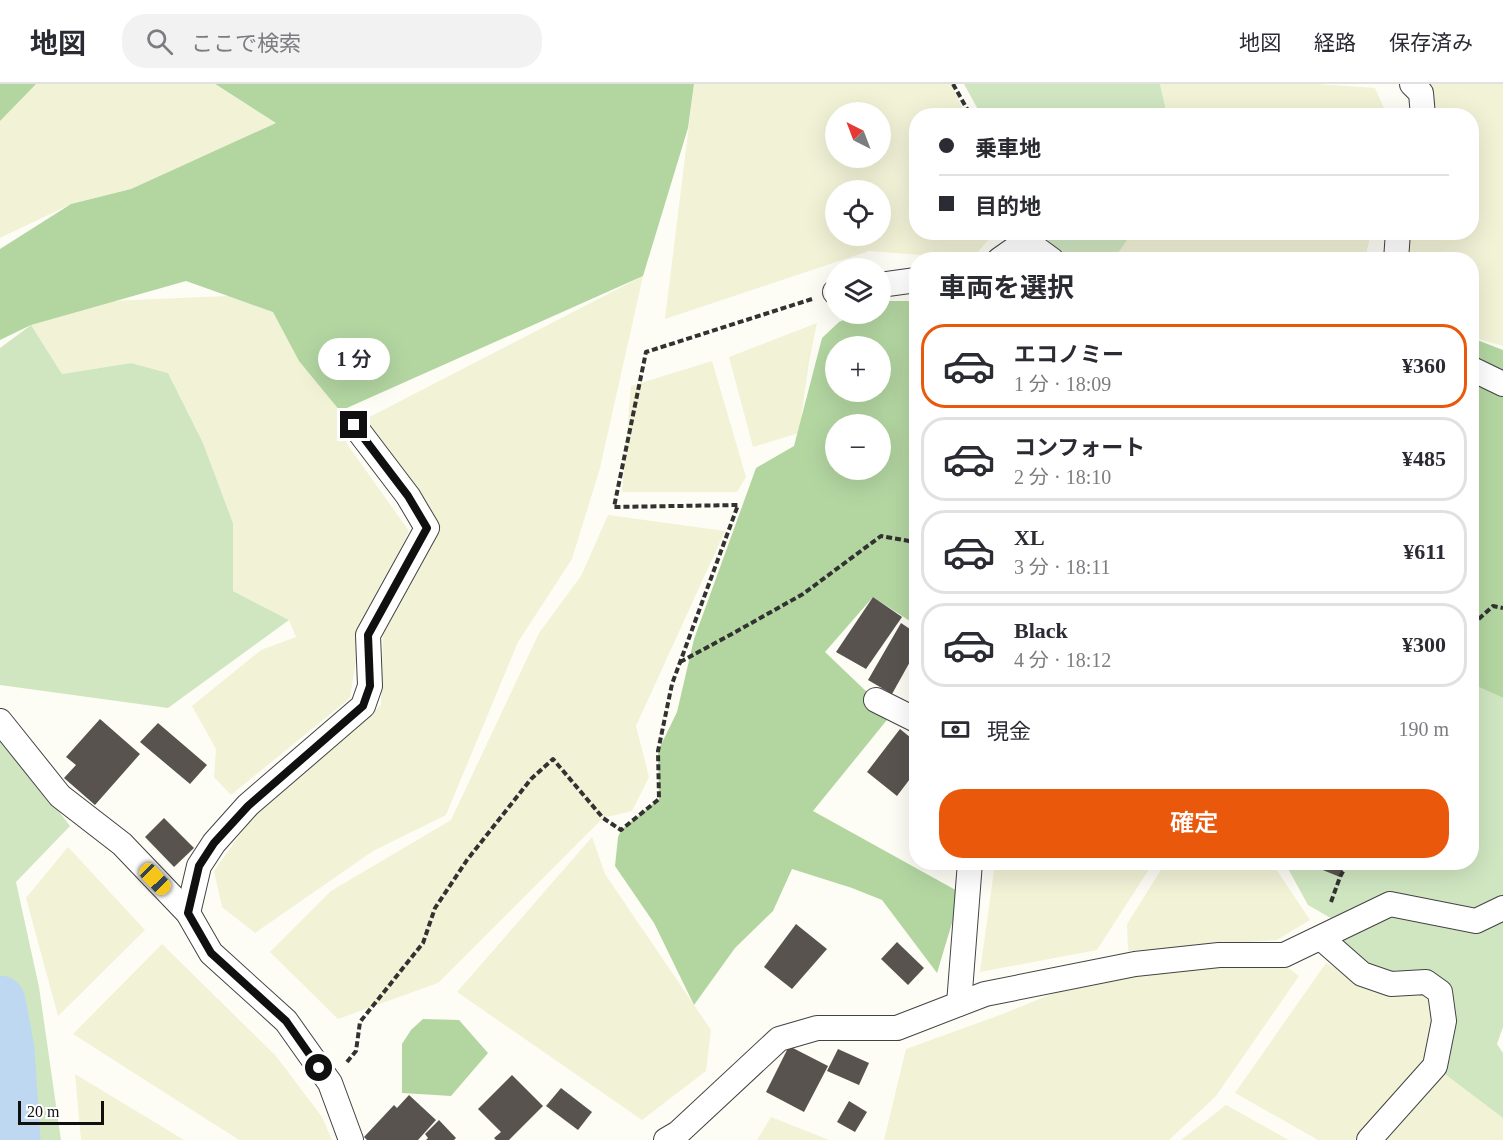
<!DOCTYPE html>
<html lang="ja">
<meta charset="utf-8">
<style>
body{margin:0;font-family:"Times New Roman","Noto Sans JP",serif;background:#f2f2f3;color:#2b2b33;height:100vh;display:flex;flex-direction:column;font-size:22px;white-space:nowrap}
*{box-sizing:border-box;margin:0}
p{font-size:20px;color:#7c7c81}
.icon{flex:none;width:33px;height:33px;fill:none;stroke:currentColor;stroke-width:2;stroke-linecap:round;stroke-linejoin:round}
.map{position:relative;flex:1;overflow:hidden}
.sheet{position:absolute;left:909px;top:168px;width:570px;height:618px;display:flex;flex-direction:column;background:#fff;border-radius:24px;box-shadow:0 6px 24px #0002}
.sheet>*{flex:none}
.hud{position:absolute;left:909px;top:24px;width:570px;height:132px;border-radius:24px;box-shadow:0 6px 24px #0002;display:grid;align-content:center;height:132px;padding:0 30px;background:#fff}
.needle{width:39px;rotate:318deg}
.controls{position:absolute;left:825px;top:18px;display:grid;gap:12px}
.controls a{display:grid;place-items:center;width:66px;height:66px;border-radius:50%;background:#fff;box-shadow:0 6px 24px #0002;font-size:30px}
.scale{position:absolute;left:18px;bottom:15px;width:86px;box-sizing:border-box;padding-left:6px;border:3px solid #101010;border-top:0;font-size:16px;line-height:21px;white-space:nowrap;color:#101010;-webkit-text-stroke:4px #fff;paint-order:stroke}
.end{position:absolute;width:27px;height:27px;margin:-14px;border:8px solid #101010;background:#fff;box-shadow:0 0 0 3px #fff}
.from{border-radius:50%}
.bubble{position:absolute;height:42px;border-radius:21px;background:#fff;box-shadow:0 6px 24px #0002;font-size:20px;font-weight:600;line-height:42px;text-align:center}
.car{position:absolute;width:18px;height:36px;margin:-18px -9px;border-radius:8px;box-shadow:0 0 4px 2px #0007;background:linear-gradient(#f5c518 24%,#345 0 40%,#f5c518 0 76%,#345 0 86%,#f5c518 0)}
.hud b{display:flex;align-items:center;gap:21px;height:57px;font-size:22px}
.hud b+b{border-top:2px solid #e1e1e2}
.hud i{width:15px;height:15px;background:#2b2b33}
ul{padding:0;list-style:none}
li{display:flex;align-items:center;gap:18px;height:84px;margin:0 12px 9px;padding:0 18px;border:3px solid #e1e1e2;border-radius:24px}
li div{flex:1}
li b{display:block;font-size:22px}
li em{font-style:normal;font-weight:600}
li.active{border-color:#ea580c}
li>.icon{width:54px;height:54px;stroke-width:1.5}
h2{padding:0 30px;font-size:27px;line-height:72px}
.pay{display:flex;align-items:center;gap:15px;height:66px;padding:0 30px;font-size:22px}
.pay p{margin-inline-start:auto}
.primary-button{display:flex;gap:12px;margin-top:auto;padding:12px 30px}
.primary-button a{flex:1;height:69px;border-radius:24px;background:#ea580c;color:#fff;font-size:24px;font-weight:600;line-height:69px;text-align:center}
header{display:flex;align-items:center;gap:36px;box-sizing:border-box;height:84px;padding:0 30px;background:#fff;border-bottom:2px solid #e1e1e2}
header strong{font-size:28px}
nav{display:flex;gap:33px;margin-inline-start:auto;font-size:21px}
.search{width:420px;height:54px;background:#f2f2f3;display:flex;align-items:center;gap:15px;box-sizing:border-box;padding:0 21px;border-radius:24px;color:#7c7c81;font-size:22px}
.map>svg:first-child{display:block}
.farmland{fill:#f1f2d6;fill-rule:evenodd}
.green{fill:#d0e6c1}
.forest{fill:#b3d6a1;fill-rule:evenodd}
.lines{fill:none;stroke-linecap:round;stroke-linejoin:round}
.river{stroke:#bed8f1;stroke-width:51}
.building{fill:#58534e}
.street-casing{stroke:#434343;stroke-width:26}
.path{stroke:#323232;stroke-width:4;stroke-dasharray:6 3;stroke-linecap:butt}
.street{stroke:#fff;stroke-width:24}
.route{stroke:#101010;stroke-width:8}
</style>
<header>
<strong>地図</strong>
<div class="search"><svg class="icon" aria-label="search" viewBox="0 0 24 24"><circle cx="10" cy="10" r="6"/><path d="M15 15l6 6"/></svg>ここで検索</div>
<nav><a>地図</a><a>経路</a><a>保存済み</a></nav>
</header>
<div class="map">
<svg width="1503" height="1056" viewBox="0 0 1503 1056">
<rect width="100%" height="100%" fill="#fefdf5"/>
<g class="farmland">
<path d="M29,0H214L276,39L131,105L71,120L0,154V35Z"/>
<path d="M694,0H951L966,31L916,32V148L994,149L972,175L869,167L665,235ZM836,28H880V74H836ZM836,106H880V152H836Z"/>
<path d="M1160,0H1317L1375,4L1387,31H1167Z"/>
<path d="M1415,0H1503V262L1472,253V176H1397L1401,149L1472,148V32L1418,31Z"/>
<path d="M1132,149V148L1371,149L1365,175H1113Z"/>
<path d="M643,192L600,384L572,475L518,558L446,731L373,767L255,849L222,823L214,787L256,728L381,621L383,550L437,446L354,341Z"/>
<path d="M249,211L273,228L296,262L299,277L340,327L347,360L409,447L359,557L350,614L231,711L214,693L216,665L192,622L261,566L296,553L289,536L233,507L229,493L233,439L203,359L168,289L131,279L62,290L31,241L110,217Z"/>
<path d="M817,239L809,278L799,349L753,363L729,273Z"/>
<path d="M712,277L746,393L737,408H622L631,302Z"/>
<path d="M608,431L725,447L636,642L649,693L632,727L603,734L438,899L338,935L270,868L331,807L451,736L539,549L581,492Z"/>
<path d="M592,753L605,790L711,946L706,987L642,1036L457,908Z"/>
<path d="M68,763L145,846L58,932L26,814Z"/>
<path d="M1166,778L1272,779L1310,836L1277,856L1128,867L1127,840Z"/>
<path d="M995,779V778L1153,779L1097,866L980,888Z"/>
<path d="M162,860L276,972L322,1033L332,1056H239L73,950Z"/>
<path d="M1280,878L1299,892L1216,1012L1169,1056H884L906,965L1000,931L1086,896L1198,882Z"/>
<path d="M1326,879L1351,892L1426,898L1435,911L1428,977L1354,1056H1318L1235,1009Z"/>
<path d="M1435,982L1503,1034V1056H1375Z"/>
<path d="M75,990L184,1056H81Z"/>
<path d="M1226,1021L1289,1056H1181Z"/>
<path d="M771,1033L829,1056H757Z"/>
</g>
<g class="green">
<path d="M964,0H1160L1167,31H981Z"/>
<path d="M1043,149H1132L1113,176C1082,175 1060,179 1043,149Z"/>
<path d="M31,241L62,290L131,279L168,289L203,359L233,439V507L289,536L168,624L0,601V264Z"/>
<path d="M1472,600L1503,614V943L1497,960L1503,969V1034L1441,987L1440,908L1362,890L1321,854L1419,824L1334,836L1308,821L1285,779L1472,778Z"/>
<path d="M0,650L70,742L16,798L39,903L61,1056H0Z"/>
</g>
<g class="forest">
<path d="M0,0H36L0,37Z"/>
<path d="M215,0H694L688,44L643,192L340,327L299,277L273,228L186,197L31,241L0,256V165L71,120L131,105L276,39Z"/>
<path d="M884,217H916V541L873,513L825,568L891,631L813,727L961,809L937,889L882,816L852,804L792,785L773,827L735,864L694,921L654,839L615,782L618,753L621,746L659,715L658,667L677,628L694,555L756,384L794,362L822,254L839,238L857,230H880L881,219ZM836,262H880V308H836ZM836,340H880V386H836Z"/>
<path d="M1472,254L1503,266V614L1472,600Z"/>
<path d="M423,935L459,936L488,969L451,1012L402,1009V960L411,946Z"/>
</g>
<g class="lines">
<path class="river" d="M0,917L9,965L15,1056"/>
</g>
<g class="building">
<path d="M873,513L902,533L866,585L836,568Z"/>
<path d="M901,539L916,549V567L892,610L868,596Z"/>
<path d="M100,635L140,670L95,721L64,694L76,681L66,673Z"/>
<path d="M158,639L207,681L190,700L140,658Z"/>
<path d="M900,645L916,658V687L897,712L867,688Z"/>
<path d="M164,734L194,764L174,783L145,753Z"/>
<path d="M1303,778H1346L1340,793Z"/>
<path d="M796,840L827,865L792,905L764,883Z"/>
<path d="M897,858L924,884L908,901L881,875Z"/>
<path d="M789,962L828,982L804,1028L766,1008Z"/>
<path d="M838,965L869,979L859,1001L827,987Z"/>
<path d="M512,991L543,1022L509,1056H496L494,1054L501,1048L478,1025Z"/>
<path d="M561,1004L592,1028L578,1046L546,1022Z"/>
<path d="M409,1011L436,1036L418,1056H367L364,1053L394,1021L397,1024Z"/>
<path d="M849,1017L867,1028L855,1048L837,1038Z"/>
<path d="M439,1036L456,1054L454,1056H426L428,1054L425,1050Z"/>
</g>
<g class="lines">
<defs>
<g id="street">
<path d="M1412,0L1421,9L1423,32"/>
<path d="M999,176L1026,157L1052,176"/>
<path d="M1396,176L1398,148"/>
<path d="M880,201L916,196"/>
<path d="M835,208H836"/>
<path d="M1472,285L1503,300"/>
<path d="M876,616L916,636"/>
<path d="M0,637L60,712L122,760L188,829L211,869L286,937L330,999L351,1056"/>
<path d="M188,829L199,782L214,759L248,721L363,622L370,602L368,551L427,444L408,412L354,341"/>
<path d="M1321,854L1362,890L1391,900L1426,898L1440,908L1444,937L1435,982L1369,1056"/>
<path d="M959,920L970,778"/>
<path d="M666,1056L678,1049L779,955L817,944H897L985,910L1135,880L1219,871H1284L1390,820L1476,837L1503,824"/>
</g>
</defs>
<use href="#street" class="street-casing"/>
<g class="path">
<path d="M953,0L971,32"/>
<path d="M1472,541L1493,522L1503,524"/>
<path d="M680,578L730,551L803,510L881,452L909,457L916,461"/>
<path d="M1331,818L1340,793L1348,778"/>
<path d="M347,978L356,967L360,938L423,859L435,824L467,776L531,695L553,675L603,734L621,746L659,715L658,667L672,600L738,421L614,423L646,268L812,215"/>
</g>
<use href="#street" class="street"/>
</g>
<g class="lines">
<path class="route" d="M319,984L286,937L211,869L188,829L199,782L214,759L248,722L363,622L370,602L368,551L427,444L408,412L354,341"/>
</g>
</svg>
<div class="controls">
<a><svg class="needle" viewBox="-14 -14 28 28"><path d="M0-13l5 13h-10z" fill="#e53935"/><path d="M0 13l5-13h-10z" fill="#7c7c81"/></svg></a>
<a><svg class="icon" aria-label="locate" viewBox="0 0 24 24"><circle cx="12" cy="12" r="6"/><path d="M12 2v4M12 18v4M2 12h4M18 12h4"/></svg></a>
<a><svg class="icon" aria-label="layers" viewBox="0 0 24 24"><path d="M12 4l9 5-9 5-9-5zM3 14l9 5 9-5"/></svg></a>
<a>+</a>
<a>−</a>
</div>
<div class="scale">20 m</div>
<i class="end from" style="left:319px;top:984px"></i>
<i class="end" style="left:354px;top:341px"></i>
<div class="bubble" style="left:318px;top:254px;width:72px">1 分</div>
<i class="car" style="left:155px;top:795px;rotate:136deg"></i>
<div class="hud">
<b><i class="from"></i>乗車地</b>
<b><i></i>目的地</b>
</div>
<section class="sheet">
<h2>車両を選択</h2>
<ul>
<li class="active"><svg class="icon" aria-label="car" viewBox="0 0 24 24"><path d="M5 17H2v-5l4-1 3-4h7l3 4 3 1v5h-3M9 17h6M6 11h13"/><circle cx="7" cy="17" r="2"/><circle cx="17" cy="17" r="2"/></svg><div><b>エコノミー</b><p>1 分 · 18:09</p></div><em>¥360</em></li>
<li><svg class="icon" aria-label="car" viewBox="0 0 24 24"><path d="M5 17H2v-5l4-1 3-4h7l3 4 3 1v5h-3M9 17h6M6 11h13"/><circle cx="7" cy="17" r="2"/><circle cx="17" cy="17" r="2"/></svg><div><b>コンフォート</b><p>2 分 · 18:10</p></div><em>¥485</em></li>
<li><svg class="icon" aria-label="car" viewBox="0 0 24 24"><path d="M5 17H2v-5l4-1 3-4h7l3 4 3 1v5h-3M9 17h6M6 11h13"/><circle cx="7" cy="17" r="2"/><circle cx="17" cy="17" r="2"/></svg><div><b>XL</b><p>3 分 · 18:11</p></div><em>¥611</em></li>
<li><svg class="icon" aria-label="car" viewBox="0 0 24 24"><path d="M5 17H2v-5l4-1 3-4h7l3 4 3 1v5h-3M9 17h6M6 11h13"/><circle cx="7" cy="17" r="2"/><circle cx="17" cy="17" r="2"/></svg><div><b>Black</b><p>4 分 · 18:12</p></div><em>¥300</em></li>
</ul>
<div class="pay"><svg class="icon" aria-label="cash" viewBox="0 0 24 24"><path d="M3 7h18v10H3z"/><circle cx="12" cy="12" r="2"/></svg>現金<p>190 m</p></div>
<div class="primary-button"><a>確定</a></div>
</section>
</div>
